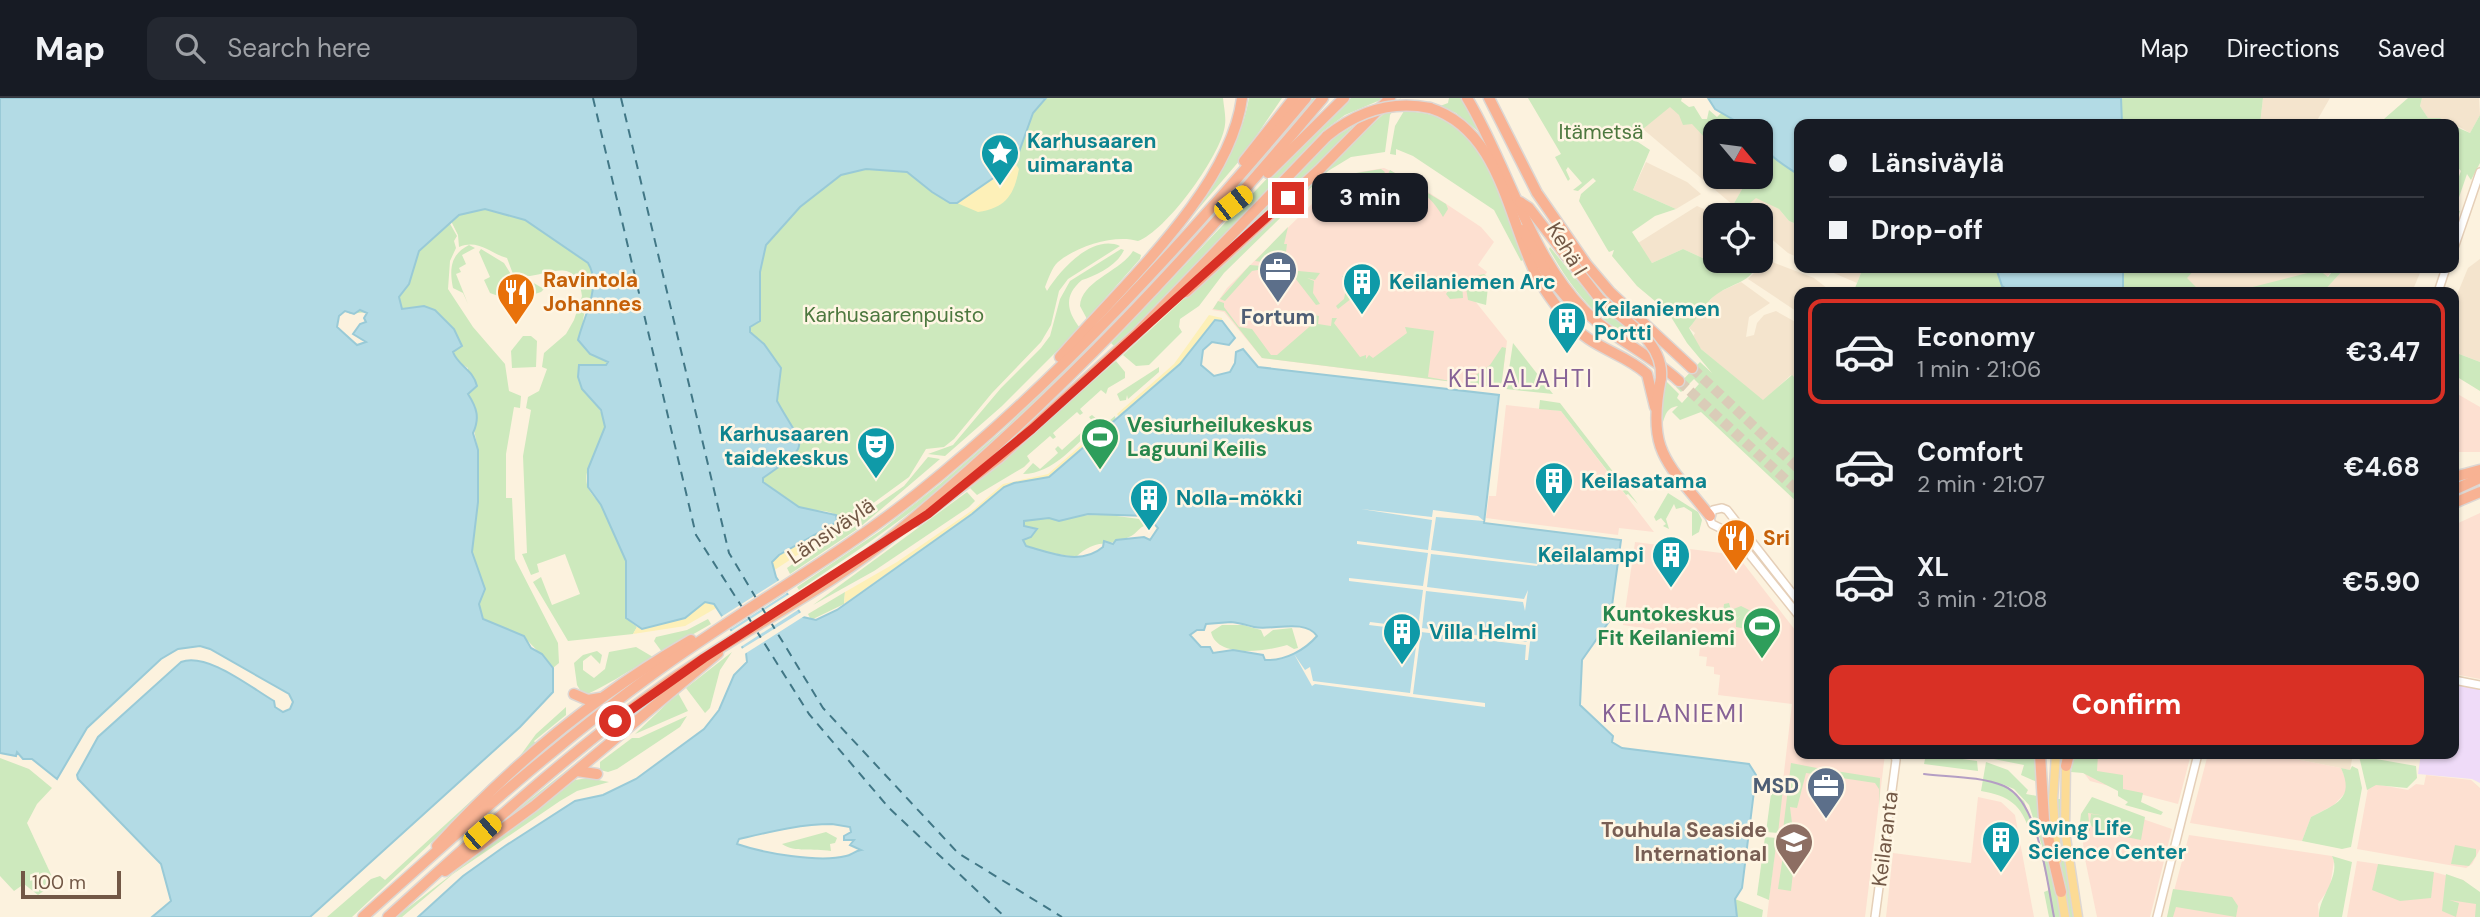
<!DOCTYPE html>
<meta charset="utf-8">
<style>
body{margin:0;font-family:"DM Sans",sans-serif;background:#242831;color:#f1f3f6;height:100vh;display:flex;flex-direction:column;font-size:26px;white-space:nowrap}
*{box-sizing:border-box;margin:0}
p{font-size:23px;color:#9ea1a6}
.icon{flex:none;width:38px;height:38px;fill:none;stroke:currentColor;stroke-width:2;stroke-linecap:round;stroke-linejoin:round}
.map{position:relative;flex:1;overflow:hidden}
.details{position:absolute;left:1794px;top:189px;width:665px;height:472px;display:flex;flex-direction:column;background:#171b24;border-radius:14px;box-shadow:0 2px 5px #0004}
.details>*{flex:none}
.banner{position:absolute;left:1794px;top:21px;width:665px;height:154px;border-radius:14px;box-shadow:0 2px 5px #0004;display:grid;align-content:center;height:154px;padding:0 35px;background:#171b24}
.needle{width:46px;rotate:119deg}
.buttons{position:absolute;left:1703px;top:21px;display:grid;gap:14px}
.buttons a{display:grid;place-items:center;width:70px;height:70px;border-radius:14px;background:#171b24;box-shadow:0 2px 5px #0004;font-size:35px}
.scale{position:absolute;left:21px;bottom:18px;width:100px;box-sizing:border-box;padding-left:7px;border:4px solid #725846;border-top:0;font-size:19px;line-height:24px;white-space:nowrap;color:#725846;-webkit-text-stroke:5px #fff6e4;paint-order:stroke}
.end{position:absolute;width:32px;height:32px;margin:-16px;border:9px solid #d93025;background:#fff;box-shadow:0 0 0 4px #fff}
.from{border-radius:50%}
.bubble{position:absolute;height:49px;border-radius:14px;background:#171b24;box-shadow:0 2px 5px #0004;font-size:23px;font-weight:700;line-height:49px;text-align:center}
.car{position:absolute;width:21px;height:42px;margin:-21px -10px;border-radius:9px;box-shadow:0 0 5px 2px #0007;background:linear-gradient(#f5c518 24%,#345 0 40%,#f5c518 0 76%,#345 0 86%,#f5c518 0)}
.banner b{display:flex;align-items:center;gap:24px;height:66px;font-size:26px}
.banner b+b{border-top:2px solid #363941}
.banner i{width:18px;height:18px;background:#f1f3f6}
ul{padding:12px 0 0;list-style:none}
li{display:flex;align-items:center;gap:21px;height:105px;margin:0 14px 10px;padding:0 21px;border:4px solid transparent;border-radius:14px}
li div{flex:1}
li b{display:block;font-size:26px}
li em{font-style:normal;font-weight:700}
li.on{border-color:#d93025}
li>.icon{width:63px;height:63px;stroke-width:1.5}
.button{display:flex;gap:14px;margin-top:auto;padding:14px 35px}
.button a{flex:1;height:80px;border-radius:14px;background:#d93025;color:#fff;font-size:28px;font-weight:700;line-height:80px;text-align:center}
header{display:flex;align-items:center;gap:42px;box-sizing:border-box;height:98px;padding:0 35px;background:#171b24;border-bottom:2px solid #363941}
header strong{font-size:33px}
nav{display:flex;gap:38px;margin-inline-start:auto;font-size:24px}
.search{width:490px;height:63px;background:#242831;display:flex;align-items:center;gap:18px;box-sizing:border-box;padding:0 24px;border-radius:14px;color:#9ea1a6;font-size:26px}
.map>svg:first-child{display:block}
.residential{fill:#f4e4cd}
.commercial{fill:#fde0d1}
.education{fill:#efdbf8}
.green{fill:#cde9bd}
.sand{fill:#fdf0b8}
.water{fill:#b3dbe5;stroke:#99cad7;stroke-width:2;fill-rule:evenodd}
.pier{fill:#fcf2de}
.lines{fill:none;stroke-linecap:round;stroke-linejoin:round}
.ferry{stroke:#417786;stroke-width:2;stroke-dasharray:9 7;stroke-linecap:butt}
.highway-tunnel{stroke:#daccb8;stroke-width:10;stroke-dasharray:10 5;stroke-linecap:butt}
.secondary-casing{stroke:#e5cfb8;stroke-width:10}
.primary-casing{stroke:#ddd7d3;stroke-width:11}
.highway-casing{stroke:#ddd7d3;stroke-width:13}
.secondary{stroke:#fff;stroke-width:7}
.primary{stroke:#fcdb95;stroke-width:8}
.highway{stroke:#f8b293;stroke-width:10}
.tram{stroke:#b49ec4;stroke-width:2}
.highway-bridge-casing{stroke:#ddd7d3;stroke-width:13;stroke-linecap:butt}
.highway-bridge{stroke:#f8b293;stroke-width:10}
.route{stroke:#d93025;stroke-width:9}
.labels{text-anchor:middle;stroke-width:5;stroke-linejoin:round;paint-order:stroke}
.park-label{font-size:21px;fill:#4d783f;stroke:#fff6e4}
.culture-label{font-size:21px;font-weight:bold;fill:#0d838f;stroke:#fff6e4;text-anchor:start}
.street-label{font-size:21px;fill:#725846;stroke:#fff6e4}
.food-label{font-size:21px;font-weight:bold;fill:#c56008;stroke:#fff6e4;text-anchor:start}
.service-label{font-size:21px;font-weight:bold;fill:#4e5e75;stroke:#fff6e4}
.leisure-label{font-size:21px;font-weight:bold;fill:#27864d;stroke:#fff6e4;text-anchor:start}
.education-label{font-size:21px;font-weight:bold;fill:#785e54;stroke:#fff6e4;text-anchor:end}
.quarter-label{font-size:24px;letter-spacing:2px;fill:#866296;stroke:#fff6e4}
</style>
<header>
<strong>Map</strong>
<div class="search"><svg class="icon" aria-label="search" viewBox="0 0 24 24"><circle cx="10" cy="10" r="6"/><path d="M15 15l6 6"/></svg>Search here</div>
<nav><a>Map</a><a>Directions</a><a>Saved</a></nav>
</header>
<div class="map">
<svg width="2480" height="819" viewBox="0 0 2480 819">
<rect width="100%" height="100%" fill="#fcf2de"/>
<g class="residential">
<path d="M2263,0H2330L2315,26H2260Z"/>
<path d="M2422,0H2479L2480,17L2470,35L2454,26L2428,20L2420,8Z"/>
<path d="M1670,2L1715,42V79H1749L1733,107L1643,31Z"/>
<path d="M1646,64L1687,84L1701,96L1676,111L1633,92Z"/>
<path d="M1756,99L1779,111L1789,123L1799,127V160L1788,155L1761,132L1760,117H1743L1739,114Z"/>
<path d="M1697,108L1718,117H1715V163H1746L1743,169L1731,173L1683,151L1652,165L1638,145Z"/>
<path d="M2480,161V264L2454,254V204L2468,170Z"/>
<path d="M1767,162L1814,180L1832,194H1799V215L1748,181Z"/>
<path d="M1822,170H1863L1857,185Z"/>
<path d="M2196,170H2335L2327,179L2233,194H2201L2186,180Z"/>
<path d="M2345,170H2422L2412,194H2323Z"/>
<path d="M1741,184L1770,205L1749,219L1746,239L1754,237L1757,225L1764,217L1776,213L1799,226V284L1791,277L1763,303L1701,251L1692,240L1695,235L1689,230L1715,196Z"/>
<path d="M2271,656H2353L2350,672Z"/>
</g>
<g class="commercial">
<path d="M1384,70L1407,80L1481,129L1494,144L1478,167L1487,174L1471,198L1507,243L1501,290L1262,260L1224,214L1212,212L1227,190L1329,89L1360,74Z"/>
<path d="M2454,294L2480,309V354H2454Z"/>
<path d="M1506,307L1561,313L1654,434L1619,430L1618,437L1486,420L1489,398H1496Z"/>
<path d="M2480,415V581L2454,576V427Z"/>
<path d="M1635,444L1737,457L1799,537L1796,558L1799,559V656H1885L1865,819H1767L1792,606L1718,597L1720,577L1714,576V569L1706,568L1707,559L1699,558L1701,539L1623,527Z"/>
<path d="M2083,656H2191L2178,706L2090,683L2081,671Z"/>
<path d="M2208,656H2271L2341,670L2348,686L2347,693L2334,707L2311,719L2302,743L2190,725Z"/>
<path d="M2426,677L2471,682L2480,690V751L2472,766L2466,770L2357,751L2369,685L2408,692L2416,686L2424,687Z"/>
<path d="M1978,699L2001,704L2015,717L2034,819H1886L1893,755L1971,765Z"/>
<path d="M2086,712L2134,718L2172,731L2150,819H2097L2084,756L2082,732Z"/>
<path d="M2189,737L2332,758L2334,763L2330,789L2318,806L2319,819H2167Z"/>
<path d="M2357,763L2434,774L2463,782L2480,796V819H2347Z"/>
</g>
<path class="education" d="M2454,581L2480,587V685L2472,681L2418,676L2421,656H2454Z"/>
<g class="green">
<path d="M1046,0H1223C1224,11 1227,21 1224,32C1217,62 1166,133 1138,143C1115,136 1077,148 1058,164C1052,169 1048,182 1045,189L1047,193C1060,172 1092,136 1120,148L1068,181L1059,193L1051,227L1041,244L992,295L954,341L944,349L926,351L909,379L846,425L837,424L836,417C819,408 798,415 780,419L763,384V380L780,368L745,242L766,147L800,109L841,77L866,71L906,74L950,105L1016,56L1033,15Z"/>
<path d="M1249,0H1282L1240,62L1164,151C1198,104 1239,59 1249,0Z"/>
<path d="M1313,0H1316L1208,125L1103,237L1100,234L1207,122Z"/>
<path d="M1351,0H1385L1345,17L1323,33L1171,195L1115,249L1111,245L1296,50Z"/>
<path d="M1401,0L1390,17L1385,54L1351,59L1328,73L1224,175L1199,208L1180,221L1179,229L1182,234L1149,267L1136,268L1123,257Z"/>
<path d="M1449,0H1461L1480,35L1456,15L1440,8L1448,5Z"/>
<path d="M1528,0H1682L1681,3L1689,9L1694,8L1702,21H1707L1709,12L1717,19L1722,14L1753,32L1715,33V42L1706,41L1692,26L1683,27L1679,17L1670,9L1643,31L1635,42L1650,52L1633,92L1676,111L1655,118L1632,134L1652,165L1683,151L1731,173L1743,169L1746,163H1758C1752,185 1734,184 1717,196C1706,203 1698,220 1689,230L1701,251L1763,302L1792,277L1799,284V406L1701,314L1680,322L1672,314L1678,308C1663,310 1666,322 1660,330L1665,282L1679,296L1677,300L1682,305L1699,286L1694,281L1681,294L1676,289L1700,264L1712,275L1687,245L1668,214L1637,188L1612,158L1614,152L1609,154L1607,151L1579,103L1581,96L1596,83L1593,80L1578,93L1573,92L1582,85L1568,69L1566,72L1570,81L1568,83L1555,59L1561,56Z"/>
<path d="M2121,0H2263L2260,26H2122Z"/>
<path d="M2408,0H2422L2420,8L2428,20H2440L2448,26H2385L2384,21Z"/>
<path d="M1404,13C1422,14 1441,17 1455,28C1489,52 1510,122 1525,161L1521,163L1494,112L1413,58L1396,51V57L1390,56L1395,28Z"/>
<path d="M2480,17V65L2471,82L2467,76L2455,111L2460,113L2454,133V92L2461,73L2454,65V28L2470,35Z"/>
<path d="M1367,20L1220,158L1329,42Z"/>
<path d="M1761,44L1772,58L1799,77V127L1789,123L1779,111L1756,100L1739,114L1733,107L1749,79H1760Z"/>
<path d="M1381,71L1385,74L1382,79L1356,82L1333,94L1331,90L1356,75Z"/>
<path d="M1390,72L1446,106L1448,111L1443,119C1431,97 1411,83 1386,80Z"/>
<path d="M485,111L525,122L588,165C603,190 585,202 583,223C582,232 588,247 590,256L608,264L606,267H579C575,295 604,303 605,329C605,350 580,367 588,390C591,396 597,402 601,407C610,423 622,444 626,461C630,477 624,503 626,520L637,529L633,536L568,543L533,484L541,479L552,507L580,496L565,456L537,466L539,474L531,477L522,456L527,455L523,358L531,312L526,310L528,299L539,293L547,271L542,269L544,255L566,236L574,222L582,198C577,160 553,175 530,178C525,178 518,176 513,176L507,160C489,155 479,141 459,149L458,137L451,123L459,117Z"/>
<path d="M449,124L457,138L454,143L456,150L450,163L448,191L473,229L505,266L509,293L521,298L520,310L514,309L506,356V400H512L515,461L558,545L559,565L553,570C548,564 525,539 521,537C508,531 495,528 483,521L479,506L485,491L472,455L478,352L467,296L468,270L456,263L452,254L462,248C453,230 444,215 424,208L349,216L365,194L408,186L419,153Z"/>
<path d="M1288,129L1284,146H1287L1286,154L1271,165L1255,163Z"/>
<path d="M469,147L475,150L462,157L466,166L459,170L461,174L456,176L468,206L463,195L453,190C449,170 451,156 469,147Z"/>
<path d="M1550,149L1594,203L1640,240C1600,231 1568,185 1549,151Z"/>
<path d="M481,151L504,165L512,178L525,180L544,191L541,194L526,199L506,195L504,200L490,195L484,182L490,179L479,154Z"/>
<path d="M1121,151L1124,152C1117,168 1095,178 1082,182C1064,197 1066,212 1080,230L1002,308L945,358L928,356L953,347L1001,290L1041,250L1050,238L1060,201L1070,183Z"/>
<path d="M1133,153L1141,157L1140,161L1087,221L1080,208C1081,183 1121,173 1133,153Z"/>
<path d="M1250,167L1262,168L1263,171L1252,173L1225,203L1220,201Z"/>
<path d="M1863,170H1996L2002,188L2011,194H1864L1855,190Z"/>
<path d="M2123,170H2196L2187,180L2201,194H2123Z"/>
<path d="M2335,170H2345L2323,194H2233L2319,172L2328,179Z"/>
<path d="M1288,172L1320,175L1315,182L1307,180L1314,183L1313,195L1320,206L1316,207L1292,176L1287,178Z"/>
<path d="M1484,176L1489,180L1486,207L1468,202L1465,184L1467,180Z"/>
<path d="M1342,178L1366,180L1374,185V190L1370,186L1338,211L1336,208L1344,201L1347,186Z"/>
<path d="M1432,178H1436L1442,187L1451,185L1455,190L1454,185H1462L1463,200L1450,201L1446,196L1450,190H1435Z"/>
<path d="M1218,203L1224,205V209L1239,229L1252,231L1271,257H1277L1316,223L1314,217L1319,218L1318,226L1331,228L1332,220H1337L1334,225L1360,259L1366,257V261L1369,257L1373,260L1407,235L1405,229L1434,233L1428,279L1462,285L1262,260L1225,213L1213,211Z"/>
<path d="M523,238H531L537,243L536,269L512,270L511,253Z"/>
<path d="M1094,242L1097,245C1046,294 997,343 943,388C898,426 848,459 799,492L797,489L880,433L940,386L1003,332Z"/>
<path d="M1513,245L1553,296L1506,291Z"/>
<path d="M1502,249L1506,250L1501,290L1465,285L1490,267Z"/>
<path d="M2454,254L2480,264V293L2454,277Z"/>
<path d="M1116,263L1125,274V280L1108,290L1106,296L1101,292L1080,311L1083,315L1080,317L1077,314L1053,335L1056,339L1053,341L1050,338L1027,358L1030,363L1024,369L977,397L970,390Z"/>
<path d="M1159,269V274L1128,301L1127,297L1126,302L1120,303L1117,296Z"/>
<path d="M1540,302L1560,305L1638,406L1628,396L1626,397L1561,313L1539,311Z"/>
<path d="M1092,317L1099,323L1097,327C1076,346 1053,376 1023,376L1033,365L1040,371L1058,355L1055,351L1058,348L1062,352L1093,324L1089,319Z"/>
<path d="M1115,318L1117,328L1113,324L1103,332L1102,342L1117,418L1147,422V427C1138,429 1137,436 1129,439C1107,450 1097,439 1076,459L1027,451L1022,445L1017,426L1035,418L1101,417V337L1096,334Z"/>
<path d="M928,359L940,361L859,430L790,476L787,470L904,388Z"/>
<path d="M967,394L975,403L969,409L874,473L813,507Z"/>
<path d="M1668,395L1698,414L1702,422L1699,434L1692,438V414L1684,409L1676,411L1674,406L1666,421L1669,431L1663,428L1666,426L1661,420L1656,423L1654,419Z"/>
<path d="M845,494L844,506L811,522L808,516Z"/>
<path d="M1729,505L1731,512L1741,508L1751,513L1746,531L1736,529V522L1741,517L1734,523L1723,514L1724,506Z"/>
<path d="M708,521L711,526L662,554L654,543L656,539L687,532Z"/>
<path d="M1222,527H1243L1261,532L1264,539L1273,532L1292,530L1298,550L1294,551L1287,547C1268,553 1217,561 1211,534Z"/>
<path d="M636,549L653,559C640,566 592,597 583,597L577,587L574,565L583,557L597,553L602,557L600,566L591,557L583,563V572L594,580L605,571L609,554Z"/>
<path d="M732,554L720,572L710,610L705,615L686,590Z"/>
<path d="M678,595L688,613L635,636Z"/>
<path d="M566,609V617L534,643L536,646L529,653L352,819H327L371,781L380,778L385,782L520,658L536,636Z"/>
<path d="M642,613L487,740L486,736Z"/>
<path d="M687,618L680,629L617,671L608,674L600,672V664L632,640H639Z"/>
<path d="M1926,656L1977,663L1978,673L1924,666Z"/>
<path d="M1968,656H2035L2037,684L2021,677L2024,667Z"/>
<path d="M2074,656L2098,657L2097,673L2123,677V691L2143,695L2141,704L2163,714L2161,717L2125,707L2128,704L2118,698V693L2083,675L2071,674Z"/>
<path d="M2359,658L2416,668L2417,680L2407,690L2376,687L2367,692Z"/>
<path d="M0,660L29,671L52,690L37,706L27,725L55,785L38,797L24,786L14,793L0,778Z"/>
<path d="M1986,664L2008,672L2028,692L2026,696L2037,698L2061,819H2049L2044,794L2049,792L2040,752L2043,751L2029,707L2014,691L2002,686L2024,703L2035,733L2030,734C2021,706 2009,698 1981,693Z"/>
<path d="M1791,665L1822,671L1821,677L1806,675L1797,710L1790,709L1792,725L1798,729L1797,738L1783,732Z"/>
<path d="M2352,668L2358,671L2362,690L2351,749L2342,751L2302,743L2311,719C2336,706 2355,701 2341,670L2350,672Z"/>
<path d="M1823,671L1880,680L1879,713V691L1875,685L1822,677Z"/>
<path d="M588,680L609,684L577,693L560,703L453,776L402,819H396L575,682Z"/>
<path d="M1772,688L1783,691L1778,735L1766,734Z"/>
<path d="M2092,699L2145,719L2141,742L2096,733L2090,726L2091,716L2106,718L2088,715L2090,733L2079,732L2081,716Z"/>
<path d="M2056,701H2060L2063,752L2074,819H2069L2059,758Z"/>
<path d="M826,734L837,740L835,745L830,746L831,753C813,750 795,755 782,746Z"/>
<path d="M1765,739L1777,740L1769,802L1757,797Z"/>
<path d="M1785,744L1796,747L1791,793L1778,791Z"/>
<path d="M2455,747L2476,751V758L2469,768L2451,766Z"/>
<path d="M2332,758L2352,764L2342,819H2319C2318,799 2342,778 2332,758Z"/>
<path d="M2378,766L2434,774L2431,800L2400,803L2372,792Z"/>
<path d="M2446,776L2463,782L2480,794V819H2475L2476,806L2449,802L2459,805L2456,819L2442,813Z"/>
<path d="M2173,791L2232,799L2238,808L2236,819L2176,809L2173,819H2167Z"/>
<path d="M1735,801L1763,812L1762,819H1699Z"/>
</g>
<g class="sand">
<path d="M1015,65L1019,71C1014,97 1006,110 978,114L957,105Z"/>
<path d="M1209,217L1222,220V223L1215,222L1180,266L1120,320L1117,316L1174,266Z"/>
<path d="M1094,336L1097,340H1093L1049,379L1014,385L1004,389L972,416L844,506L845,494L897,464L974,411L1003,386L1048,376Z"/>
<path d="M837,424L846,425L773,473L772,464L779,457Z"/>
<path d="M705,504L718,509L685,528L633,536L637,529L685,520Z"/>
</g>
<g class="water">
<path d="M0,0H1046L1033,15L1015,65L957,105H950L932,94L907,74L866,71L841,77L800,109L766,147L760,174V223L750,229V234L764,246L781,270L777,303C804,352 814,344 763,380V384L799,409L836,417L837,424L779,457L772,464L776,479L803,519L816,522L837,512L972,416L1004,389L1014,385L1049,379L1180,266L1215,222L1222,223L1235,240L1229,247L1212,244L1203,252L1201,267L1214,278L1230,274L1235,265L1236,254L1243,251L1258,269L1499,297L1484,425L1621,442L1610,522L1582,562L1580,607L1613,638L1612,644L1622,650L1749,666L1756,677L1742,790L1735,801L1737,819H418L463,778L505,748L575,703L603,697L636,681L704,631L719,612L734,577L747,564L746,555L714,506L705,504L685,520L642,531L626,520V463L601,407L588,389V371L605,329L601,312L582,291L578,279L579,267H606L608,264L590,256L578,242C584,217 602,188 588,165L525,122L485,111L459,117L419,153L409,186L399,199L402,211L424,208L435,212L454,231L462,248L453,254C458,268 473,271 477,288L468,296C477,310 480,320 473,335L478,352V404L472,454L485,491L479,506L483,521L524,538L531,550L542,556L553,570V594L520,629L310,819H152L171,803L161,766L78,681L77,677L98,639L181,564C207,554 250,589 274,603L275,609L283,614L290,611L293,604L289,596L210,551L200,548L178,551L161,561L87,630L57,681L32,661H23L17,654L16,658L0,655ZM360,212L367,215L364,220L366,224L360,226L353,236L366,244L357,247L337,229L339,218L345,213L354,216ZM1088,416L1147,418L1158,430L1150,442L1144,439L1116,442L1113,446L1104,443L1103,449C1081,468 1051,455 1026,448L1023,442L1031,439L1037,431L1024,428V423L1049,420L1059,423ZM1231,524C1240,525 1246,527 1254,529C1271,533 1305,520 1317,538C1305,552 1285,563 1265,562L1263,557L1233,552L1213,555L1210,549H1201L1190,537L1197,532H1204L1206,526ZM832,726L850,729L851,734L844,738V742H854L850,747L861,752C855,753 851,757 846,758C819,765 763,755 737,746L739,741C769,734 800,726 832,726Z"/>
<path d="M1708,0H2121L2122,26H1799V77C1783,66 1760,55 1760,33H1753L1715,11Z"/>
<path d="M1996,170H2123V194H2011L2002,188Z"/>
</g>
<g class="pier">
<path d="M1361,411L1432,419L1433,412L1478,418L1484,423L1436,419L1431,452L1538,466L1537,468L1431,456L1427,489L1524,501L1528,492L1525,513L1523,504L1426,493L1422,530L1527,544L1529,535H1531L1528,562H1525L1526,547L1421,534L1413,596L1485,605V609L1315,586L1312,588L1294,556L1305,572L1310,569L1313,583L1410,595L1418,533L1369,527L1370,524L1418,530L1423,492L1349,483V480L1423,488L1428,455L1357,446V443L1428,452L1432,422Z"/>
<path d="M781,481L790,493L729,532L721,519Z"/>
<path d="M791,495L801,510L739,550L730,534Z"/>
<path d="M803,513L806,517L743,557L740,552Z"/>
</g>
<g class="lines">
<g class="ferry">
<path d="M593,0L696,437L742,509"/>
<path d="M621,0L729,455L756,500"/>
<path d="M761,508L767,518"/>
<path d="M747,517L753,527"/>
<path d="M770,523L823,610L958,755L1062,819"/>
<path d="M756,532L809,616L889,710L1005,819"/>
</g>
<g class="highway-tunnel">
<path d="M1692,270L1799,371"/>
<path d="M1679,283L1799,394"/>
</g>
<defs>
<g id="secondary">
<path d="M2454,150L2480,74"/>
<path d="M2438,194L2446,170"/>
<path d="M1799,504L1727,412L1722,410L1713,412L1710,421L1712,426L1734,437L1799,518"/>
<path d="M2454,582L2480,587"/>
<path d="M1875,819L1896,662L1894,656"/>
<path d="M2157,819L2198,656"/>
</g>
<g id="primary">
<path d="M2056,656L2053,702L2057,762"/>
<path d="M2066,662L2065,733L2078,819"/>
<path d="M2060,788L2065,819"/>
</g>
<g id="highway">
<path d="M1467,0C1508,68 1528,154 1584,212C1612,240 1650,256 1679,283"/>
<path d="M1489,0L1537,95L1587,167L1610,194L1692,270"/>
<path d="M1430,10C1497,31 1507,113 1533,170C1540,187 1553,204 1565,219C1591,252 1622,253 1647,276L1655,309"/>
<path d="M1244,63L1294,0"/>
<path d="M1268,75L1344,0"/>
<path d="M1520,104L1529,110L1599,200"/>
<path d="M1523,132L1547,176L1568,201"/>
<path d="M1186,194L1319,72L1390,0"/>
<path d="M1060,259C1119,190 1230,93 1242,0"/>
<path d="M1661,280C1646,354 1667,364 1710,418"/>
<path d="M2454,379L2480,372"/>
<path d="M2454,392L2480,380"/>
<path d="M2454,405L2480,394"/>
<path d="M916,423L999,360L1137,235L1327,38"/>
<path d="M574,596L588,602L600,600"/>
<path d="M2040,656L2044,722L2061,794"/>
<path d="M2066,668L2069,656"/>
<path d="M577,673L597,676"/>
<path d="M437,748C511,667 596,597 691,542"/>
<path d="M445,773L534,708L718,555"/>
<path d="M363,819C457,735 551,650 653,576C739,513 834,462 918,395C1059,283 1190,138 1306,0"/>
<path d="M388,819C476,740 564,658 661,589C737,534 825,494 897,434C1054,305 1193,155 1323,0"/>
</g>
</defs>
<use href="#secondary" class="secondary-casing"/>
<use href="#primary" class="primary-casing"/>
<use href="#highway" class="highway-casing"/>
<use href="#secondary" class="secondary"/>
<use href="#primary" class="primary"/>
<use href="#highway" class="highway"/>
<path class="tram" d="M1924,676C1949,679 1980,678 2004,688C2039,703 2047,784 2054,819"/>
<defs>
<g id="highway-bridge">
<path d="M1327,38C1357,14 1391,2 1430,10"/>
<path d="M1599,200C1623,223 1664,242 1661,280"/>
</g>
</defs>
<use href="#highway-bridge" class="highway-bridge-casing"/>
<use href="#highway-bridge" class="highway-bridge"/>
</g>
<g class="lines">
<path class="route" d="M615,623L704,560L928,416L1032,331L1288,100"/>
</g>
<defs>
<symbol id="sight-pin" viewBox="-11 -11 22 30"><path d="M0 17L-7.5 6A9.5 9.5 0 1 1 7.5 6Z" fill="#0f9aa8" stroke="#fff6e4"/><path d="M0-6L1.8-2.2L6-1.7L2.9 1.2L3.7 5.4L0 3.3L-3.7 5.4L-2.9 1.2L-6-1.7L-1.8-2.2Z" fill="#fff"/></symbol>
<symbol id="office-pin" viewBox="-11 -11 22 30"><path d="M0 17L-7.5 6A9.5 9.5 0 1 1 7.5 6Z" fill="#5c6f8a" stroke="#fff6e4"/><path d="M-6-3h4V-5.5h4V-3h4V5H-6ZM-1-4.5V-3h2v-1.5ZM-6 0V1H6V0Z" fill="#fff"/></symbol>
<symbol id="building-pin" viewBox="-11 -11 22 30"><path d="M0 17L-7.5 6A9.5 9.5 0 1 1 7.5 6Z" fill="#0f9aa8" stroke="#fff6e4"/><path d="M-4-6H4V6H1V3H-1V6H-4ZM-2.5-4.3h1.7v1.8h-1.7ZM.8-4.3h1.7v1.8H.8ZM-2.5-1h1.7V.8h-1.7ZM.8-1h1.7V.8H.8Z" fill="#fff"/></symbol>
<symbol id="restaurant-pin" viewBox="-11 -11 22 30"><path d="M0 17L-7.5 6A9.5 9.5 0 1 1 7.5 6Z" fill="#e8710a" stroke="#fff6e4"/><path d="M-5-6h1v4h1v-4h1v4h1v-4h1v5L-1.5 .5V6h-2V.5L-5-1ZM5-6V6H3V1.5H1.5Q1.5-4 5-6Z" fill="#fff"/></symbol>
<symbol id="stadium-pin" viewBox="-11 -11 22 30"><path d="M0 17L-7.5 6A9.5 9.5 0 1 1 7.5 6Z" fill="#2e9e5b" stroke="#fff6e4"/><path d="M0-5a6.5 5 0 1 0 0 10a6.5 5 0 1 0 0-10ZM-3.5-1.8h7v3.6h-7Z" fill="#fff"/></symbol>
<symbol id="theatre-pin" viewBox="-11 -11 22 30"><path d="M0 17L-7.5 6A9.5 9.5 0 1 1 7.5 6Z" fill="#0f9aa8" stroke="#fff6e4"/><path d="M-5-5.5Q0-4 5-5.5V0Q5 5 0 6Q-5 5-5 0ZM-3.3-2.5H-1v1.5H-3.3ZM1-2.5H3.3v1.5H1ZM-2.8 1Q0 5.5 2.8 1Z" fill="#fff"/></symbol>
<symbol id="school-pin" viewBox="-11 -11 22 30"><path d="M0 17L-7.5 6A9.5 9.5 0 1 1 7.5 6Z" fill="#8d6e63" stroke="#fff6e4"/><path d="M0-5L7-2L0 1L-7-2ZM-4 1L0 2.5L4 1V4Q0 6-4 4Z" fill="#fff"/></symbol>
</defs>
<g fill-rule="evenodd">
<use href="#sight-pin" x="978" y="33" width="44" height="60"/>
<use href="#office-pin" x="1256" y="150" width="44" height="60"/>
<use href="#building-pin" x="1340" y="162" width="44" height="60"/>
<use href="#restaurant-pin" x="494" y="172" width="44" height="60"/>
<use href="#building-pin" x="1545" y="201" width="44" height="60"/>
<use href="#stadium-pin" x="1078" y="317" width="44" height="60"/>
<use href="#theatre-pin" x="854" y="326" width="44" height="60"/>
<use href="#building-pin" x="1532" y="361" width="44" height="60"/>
<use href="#building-pin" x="1127" y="378" width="44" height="60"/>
<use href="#restaurant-pin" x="1714" y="418" width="44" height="60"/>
<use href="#building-pin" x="1649" y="435" width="44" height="60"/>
<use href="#stadium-pin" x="1740" y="506" width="44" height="60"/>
<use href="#building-pin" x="1380" y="512" width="44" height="60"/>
<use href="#office-pin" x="1804" y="666" width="44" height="60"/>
<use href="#building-pin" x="1979" y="720" width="44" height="60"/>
<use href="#school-pin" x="1772" y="722" width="44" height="60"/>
</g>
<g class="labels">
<g class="park-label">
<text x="1601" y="41">Itämetsä</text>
<text x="894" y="224">Karhusaarenpuisto</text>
</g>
<g class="culture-label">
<text x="1027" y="50">Karhusaaren<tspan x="1027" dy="24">uimaranta</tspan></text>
<text x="1389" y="191">Keilaniemen Arc</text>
<text x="1594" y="218">Keilaniemen<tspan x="1594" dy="24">Portti</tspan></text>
<text x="849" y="343" text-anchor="end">Karhusaaren<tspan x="849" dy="24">taidekeskus</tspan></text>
<text x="1581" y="390">Keilasatama</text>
<text x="1176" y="407">Nolla-mökki</text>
<text x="1644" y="464" text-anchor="end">Keilalampi</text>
<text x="1429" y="541">Villa Helmi</text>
<text x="2028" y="737">Swing Life<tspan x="2028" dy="24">Science Center</tspan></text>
</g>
<g class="street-label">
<text transform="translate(1567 151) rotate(59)" y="7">Kehä I</text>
<text transform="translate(831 433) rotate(-34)" y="7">Länsiväylä</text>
<text transform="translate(1885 741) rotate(-83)" y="7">Keilaranta</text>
</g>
<g class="food-label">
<text x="543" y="189">Ravintola<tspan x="543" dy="24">Johannes</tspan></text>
<text x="1763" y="447">Sri</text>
</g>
<g class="service-label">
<text x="1278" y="226">Fortum</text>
<text x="1799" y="695" text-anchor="end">MSD</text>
</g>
<g class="leisure-label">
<text x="1127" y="334">Vesiurheilukeskus<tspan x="1127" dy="24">Laguuni Keilis</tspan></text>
<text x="1735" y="523" text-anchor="end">Kuntokeskus<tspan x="1735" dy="24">Fit Keilaniemi</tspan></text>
</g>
<g class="education-label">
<text x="1767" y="739">Touhula Seaside<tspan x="1767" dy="24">International</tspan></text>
</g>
<g class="quarter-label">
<text x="1521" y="289">KEILALAHTI</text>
<text x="1674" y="624">KEILANIEMI</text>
</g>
</g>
</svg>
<div class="buttons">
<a><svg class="needle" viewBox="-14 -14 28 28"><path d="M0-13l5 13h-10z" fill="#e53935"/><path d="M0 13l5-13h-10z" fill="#9ea1a6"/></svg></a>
<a><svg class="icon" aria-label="locate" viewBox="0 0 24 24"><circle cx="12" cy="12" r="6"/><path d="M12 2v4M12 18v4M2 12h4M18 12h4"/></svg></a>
</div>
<div class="scale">100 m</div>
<i class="end from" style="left:615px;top:623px"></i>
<i class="end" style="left:1288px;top:100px"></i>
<div class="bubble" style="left:1312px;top:75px;width:116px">3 min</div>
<i class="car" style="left:1233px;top:105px;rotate:52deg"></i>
<i class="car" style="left:482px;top:734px;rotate:49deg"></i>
<div class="banner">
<b><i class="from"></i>Länsiväylä</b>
<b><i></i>Drop-off</b>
</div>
<section class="details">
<ul>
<li class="on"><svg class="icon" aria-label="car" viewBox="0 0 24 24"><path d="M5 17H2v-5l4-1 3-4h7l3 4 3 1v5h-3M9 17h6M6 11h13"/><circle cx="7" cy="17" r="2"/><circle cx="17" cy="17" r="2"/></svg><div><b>Economy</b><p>1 min · 21:06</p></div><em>€3.47</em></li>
<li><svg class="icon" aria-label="car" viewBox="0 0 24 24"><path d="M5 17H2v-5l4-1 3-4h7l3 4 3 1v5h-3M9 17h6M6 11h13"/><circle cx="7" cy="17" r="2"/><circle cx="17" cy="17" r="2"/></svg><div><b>Comfort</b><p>2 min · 21:07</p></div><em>€4.68</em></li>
<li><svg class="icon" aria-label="car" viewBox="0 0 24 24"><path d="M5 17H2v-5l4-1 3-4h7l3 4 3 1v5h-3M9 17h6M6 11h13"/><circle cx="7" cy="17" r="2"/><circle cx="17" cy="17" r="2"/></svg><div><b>XL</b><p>3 min · 21:08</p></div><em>€5.90</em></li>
</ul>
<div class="button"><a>Confirm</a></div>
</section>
</div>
